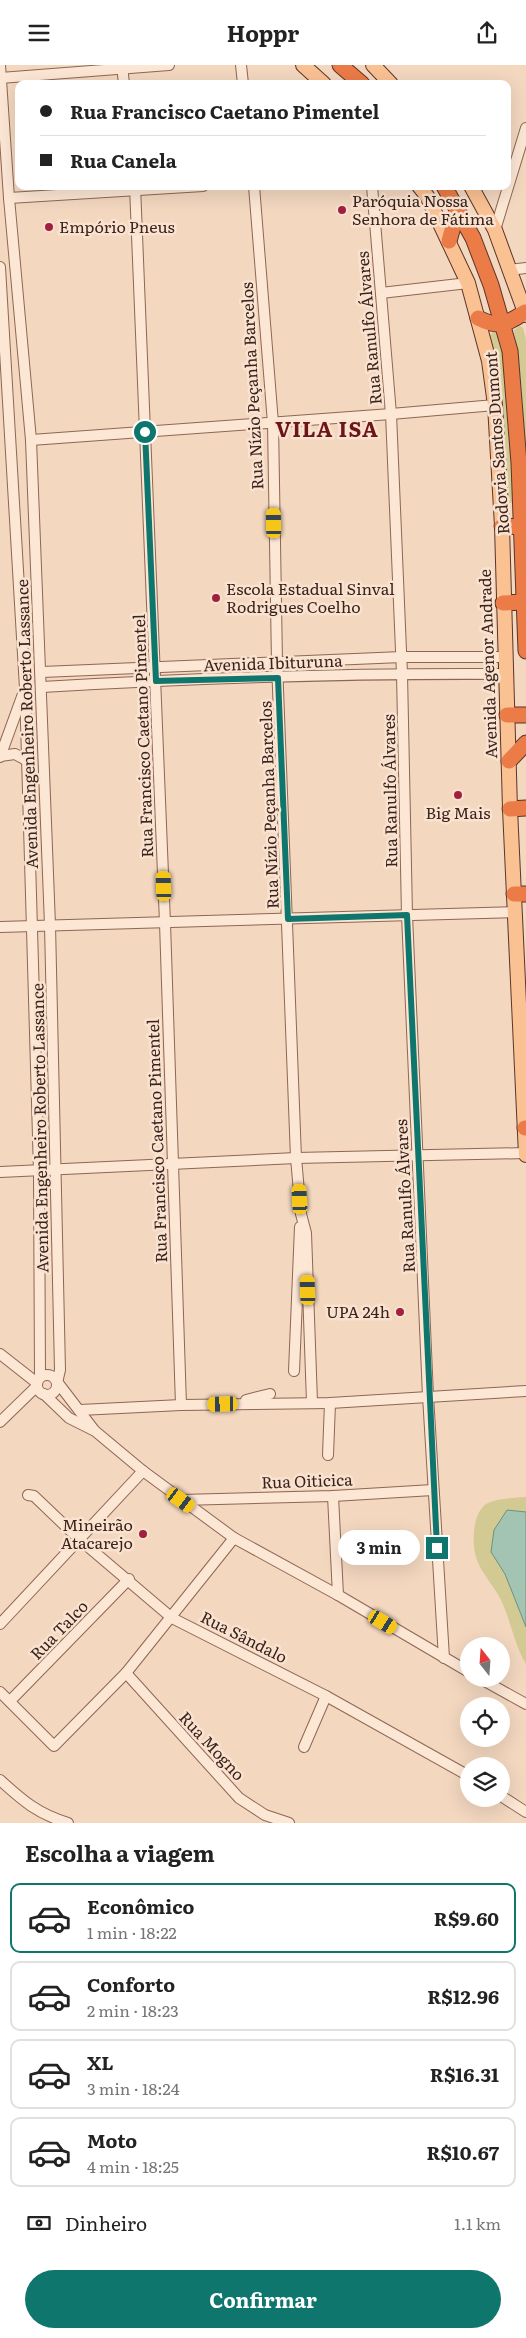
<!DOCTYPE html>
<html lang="pt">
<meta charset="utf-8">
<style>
body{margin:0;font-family:Literata,serif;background:#f6f6f6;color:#222;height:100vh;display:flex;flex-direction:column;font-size:19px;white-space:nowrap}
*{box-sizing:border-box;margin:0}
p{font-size:16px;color:#767676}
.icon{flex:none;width:28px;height:28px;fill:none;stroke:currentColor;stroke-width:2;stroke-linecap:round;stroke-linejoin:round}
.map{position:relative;height:1758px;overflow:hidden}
.details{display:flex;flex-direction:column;background:#fff;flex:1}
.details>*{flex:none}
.top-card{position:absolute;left:15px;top:15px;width:496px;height:110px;border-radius:10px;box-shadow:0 5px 20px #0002;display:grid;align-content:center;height:110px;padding:0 25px;background:#fff}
.needle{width:32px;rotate:343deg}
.tools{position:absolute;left:460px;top:1572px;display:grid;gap:10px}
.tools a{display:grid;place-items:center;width:50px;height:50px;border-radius:50%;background:#fff;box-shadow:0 5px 20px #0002;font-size:25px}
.end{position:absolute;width:22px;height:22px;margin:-11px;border:6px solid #0f766e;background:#fff;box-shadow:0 0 0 2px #fff}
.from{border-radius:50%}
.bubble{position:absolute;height:35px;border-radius:18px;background:#fff;box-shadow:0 5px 20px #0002;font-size:16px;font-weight:700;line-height:35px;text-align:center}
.car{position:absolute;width:15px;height:30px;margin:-15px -8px;border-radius:6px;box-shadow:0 0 4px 1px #0007;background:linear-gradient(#f5c518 24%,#345 0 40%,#f5c518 0 76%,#345 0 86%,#f5c518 0)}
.top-card b{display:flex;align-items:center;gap:18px;height:48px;font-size:19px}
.top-card b+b{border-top:1px solid #e0e0e0}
.top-card i{width:12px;height:12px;background:#222}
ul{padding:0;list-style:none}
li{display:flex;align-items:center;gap:15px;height:70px;margin:0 10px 8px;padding:0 15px;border:2px solid #e0e0e0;border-radius:10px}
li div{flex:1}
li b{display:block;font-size:19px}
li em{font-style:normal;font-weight:700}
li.on{border-color:#0f766e}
li>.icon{width:45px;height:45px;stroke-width:1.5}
h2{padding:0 25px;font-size:22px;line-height:60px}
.pay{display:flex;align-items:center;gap:12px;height:55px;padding:0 25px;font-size:19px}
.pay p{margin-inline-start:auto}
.button{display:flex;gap:10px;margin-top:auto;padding:10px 25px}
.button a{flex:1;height:58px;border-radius:30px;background:#0f766e;color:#fff;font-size:20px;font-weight:700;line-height:58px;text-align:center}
header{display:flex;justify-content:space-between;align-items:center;height:65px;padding:0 25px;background:#fff;font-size:22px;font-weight:700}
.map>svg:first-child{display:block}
.green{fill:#d2ca92}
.water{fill:#a3c4b2;stroke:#69937e}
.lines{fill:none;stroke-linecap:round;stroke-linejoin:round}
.minor-casing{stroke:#8e6655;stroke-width:12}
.major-casing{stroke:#5b352a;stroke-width:16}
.highway-casing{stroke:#5b352a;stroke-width:17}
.minor{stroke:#fce6d4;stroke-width:10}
.major{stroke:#fac193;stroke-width:14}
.highway{stroke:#eb7b47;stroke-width:15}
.route{stroke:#0f766e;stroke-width:6}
.poi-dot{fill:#a31f40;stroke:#f9e3d0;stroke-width:2}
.labels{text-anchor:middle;stroke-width:5;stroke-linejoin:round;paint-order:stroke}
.poi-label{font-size:16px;fill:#3b231c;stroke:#f9e3d0;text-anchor:start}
.street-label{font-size:16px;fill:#3b231c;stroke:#f9e3d0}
.district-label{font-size:21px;font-weight:bold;letter-spacing:1px;fill:#6d1619;stroke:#f9e3d0}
</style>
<header><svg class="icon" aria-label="menu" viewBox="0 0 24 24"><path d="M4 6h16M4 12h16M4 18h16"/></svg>Hoppr<svg class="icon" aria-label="share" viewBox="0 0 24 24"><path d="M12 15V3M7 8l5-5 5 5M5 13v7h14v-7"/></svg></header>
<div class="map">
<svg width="526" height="1758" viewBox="0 0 526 1758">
<rect width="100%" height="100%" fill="#f3d7bf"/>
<g class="green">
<path d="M520,261L523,263L526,274V390L521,316L514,265Z"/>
<path d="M497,264L507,306L514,434L511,438H506L499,331L490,270Z"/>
<path d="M526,1432V1599C514,1579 511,1556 501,1535C494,1521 482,1509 477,1495C471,1480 472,1446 488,1438C498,1433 514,1433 526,1432Z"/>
</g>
<path class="water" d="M507,1445L526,1447V1562L505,1509L491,1487L494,1465Z"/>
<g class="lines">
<defs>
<g id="minor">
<path d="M0,0L9,133L31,375L50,860L60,1305L57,1318"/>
<path d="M122,0L124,19"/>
<path d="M241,0L243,19"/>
<path d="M0,13L169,0"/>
<path d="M135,121L165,858L181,1340"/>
<path d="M254,121L273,358L277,598L296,1093L301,1149L306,1168L312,1337"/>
<path d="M372,121L391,349L402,609L407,850L428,1331L444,1593"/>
<path d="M9,133L203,121"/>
<path d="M495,165L526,63"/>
<path d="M0,202L25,623L39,1106L40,1312"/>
<path d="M509,205L526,203"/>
<path d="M381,228L468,218"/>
<path d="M31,375L391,349L495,340"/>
<path d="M42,607L402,592H505"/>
<path d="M42,622C196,613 351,608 505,609"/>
<path d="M0,691L15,689L26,695"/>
<path d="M0,692L23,629"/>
<path d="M0,862L515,847"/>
<path d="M0,1107L296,1093L526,1088"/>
<path d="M0,1289L37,1318"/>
<path d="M294,1306L300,1162"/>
<circle cx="47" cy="1320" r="10"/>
<path d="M58,1318L94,1365"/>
<path d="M44,1329L69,1353L95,1366L143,1406L234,1473L338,1530L469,1607"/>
<path d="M246,1335L270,1329"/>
<path d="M80,1345L181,1340L330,1338L526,1326"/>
<path d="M0,1357L37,1321"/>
<path d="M328,1390L330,1338"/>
<path d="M28,1430L34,1431L79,1474L172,1553L326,1631L469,1711"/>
<path d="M333,1431L338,1530"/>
<path d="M181,1435L333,1431L433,1425"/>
<path d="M0,1559L143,1406"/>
<path d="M126,1608L239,1733L265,1750L289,1758"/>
<path d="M481,1614L526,1639"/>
<path d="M0,1627L54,1681L126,1608L234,1473"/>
<path d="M10,1636L129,1514"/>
<path d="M304,1682L326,1631"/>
<path d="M0,1715C23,1736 38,1749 68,1758"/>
<path d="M501,1731L526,1747"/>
</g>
<g id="major">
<path d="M303,0L324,19"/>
<path d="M373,0L391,19"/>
<path d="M419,121L427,131L468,218L489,296L495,340L502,461L510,744L526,1090"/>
<path d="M471,121L495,165L526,250"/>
</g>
<g id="highway">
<path d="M340,0L362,19"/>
<path d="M444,121L473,173L491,220L510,286L519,398L526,586"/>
<path d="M449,176L458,144"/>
<path d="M478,253C500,264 506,259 525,247"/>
<path d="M502,461L526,462"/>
<path d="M503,538L524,537"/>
<path d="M507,650H526"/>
<path d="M509,696L526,678"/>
<path d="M510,744L526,743"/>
<path d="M514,829H526"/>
<path d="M525,1063H526"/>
</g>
</defs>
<use href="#minor" class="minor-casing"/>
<use href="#major" class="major-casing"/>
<use href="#highway" class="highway-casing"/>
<use href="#minor" class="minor"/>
<use href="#major" class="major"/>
<use href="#highway" class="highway"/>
</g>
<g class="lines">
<path class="route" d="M145,367L156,616L278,613L288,854L407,850L437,1483"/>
</g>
<g class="poi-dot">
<circle cx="342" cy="145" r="5"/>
<circle cx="49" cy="162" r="5"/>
<circle cx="216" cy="533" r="5"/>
<circle cx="458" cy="730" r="5"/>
<circle cx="400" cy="1247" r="5"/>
<circle cx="143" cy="1469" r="5"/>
</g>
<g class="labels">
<g class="poi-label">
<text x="352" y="142">Paróquia Nossa<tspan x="352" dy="18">Senhora de Fátima</tspan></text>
<text x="59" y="168">Empório Pneus</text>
<text x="226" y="530">Escola Estadual Sinval<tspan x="226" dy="18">Rodrigues Coelho</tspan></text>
<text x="458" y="754" text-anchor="middle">Big Mais</text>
<text x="390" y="1253" text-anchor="end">UPA 24h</text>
<text x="133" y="1466" text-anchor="end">Mineirão<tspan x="133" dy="18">Atacarejo</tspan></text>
</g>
<g class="street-label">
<text transform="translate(369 263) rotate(-95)" y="6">Rua Ranulfo Álvares</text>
<text transform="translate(252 321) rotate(-93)" y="6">Rua Nízio Peçanha Barcelos</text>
<text transform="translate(497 378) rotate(-94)" y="6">Rodovia Santos Dumont</text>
<text transform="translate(273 598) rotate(-2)" y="6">Avenida Ibituruna</text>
<text transform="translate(488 599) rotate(-92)" y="6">Avenida Agenor Andrade</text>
<text transform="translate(27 659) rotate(-92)" y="6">Avenida Engenheiro Roberto Lassance</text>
<text transform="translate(143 671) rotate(-92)" y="6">Rua Francisco Caetano Pimentel</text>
<text transform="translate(390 726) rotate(-91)" y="6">Rua Ranulfo Álvares</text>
<text transform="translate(269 740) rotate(-92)" y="6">Rua Nízio Peçanha Barcelos</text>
<text transform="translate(40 1063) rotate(-91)" y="6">Avenida Engenheiro Roberto Lassance</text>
<text transform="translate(157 1076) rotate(-92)" y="6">Rua Francisco Caetano Pimentel</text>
<text transform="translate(405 1131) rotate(-93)" y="6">Rua Ranulfo Álvares</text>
<text transform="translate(307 1416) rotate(-2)" y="6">Rua Oiticica</text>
<text transform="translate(59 1565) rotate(-46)" y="6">Rua Talco</text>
<text transform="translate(244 1572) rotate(27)" y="6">Rua Sândalo</text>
<text transform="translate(212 1681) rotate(47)" y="6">Rua Mogno</text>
</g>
<g class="district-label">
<text x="327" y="372">VILA ISA</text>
</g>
</g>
</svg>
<div class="tools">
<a><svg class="needle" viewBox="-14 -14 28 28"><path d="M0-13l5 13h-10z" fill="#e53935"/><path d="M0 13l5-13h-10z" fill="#767676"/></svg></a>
<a><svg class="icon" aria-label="locate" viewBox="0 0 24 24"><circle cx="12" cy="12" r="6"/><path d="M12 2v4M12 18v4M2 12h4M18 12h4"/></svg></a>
<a><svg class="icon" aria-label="layers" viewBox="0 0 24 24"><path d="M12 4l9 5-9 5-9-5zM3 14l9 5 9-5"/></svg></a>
</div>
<i class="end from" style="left:145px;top:367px"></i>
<i class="end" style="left:437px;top:1483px"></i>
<div class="bubble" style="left:338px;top:1465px;width:82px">3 min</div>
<i class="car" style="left:274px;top:458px;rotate:359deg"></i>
<i class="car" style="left:164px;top:821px;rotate:358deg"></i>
<i class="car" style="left:300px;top:1134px;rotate:357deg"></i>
<i class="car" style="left:308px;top:1225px;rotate:358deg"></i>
<i class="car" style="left:223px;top:1339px;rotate:269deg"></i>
<i class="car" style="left:181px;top:1435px;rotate:126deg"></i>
<i class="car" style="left:383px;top:1557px;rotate:121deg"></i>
<div class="top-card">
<b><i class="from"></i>Rua Francisco Caetano Pimentel</b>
<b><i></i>Rua Canela</b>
</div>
</div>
<section class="details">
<h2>Escolha a viagem</h2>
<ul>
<li class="on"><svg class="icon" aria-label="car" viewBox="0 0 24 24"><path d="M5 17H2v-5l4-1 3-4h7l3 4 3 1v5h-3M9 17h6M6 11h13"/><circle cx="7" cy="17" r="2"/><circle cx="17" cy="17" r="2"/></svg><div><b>Econômico</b><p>1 min · 18:22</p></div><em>R$9.60</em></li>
<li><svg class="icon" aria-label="car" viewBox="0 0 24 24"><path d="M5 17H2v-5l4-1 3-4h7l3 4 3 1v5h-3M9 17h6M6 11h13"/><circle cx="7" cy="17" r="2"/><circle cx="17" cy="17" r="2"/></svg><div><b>Conforto</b><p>2 min · 18:23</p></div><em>R$12.96</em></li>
<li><svg class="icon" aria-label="car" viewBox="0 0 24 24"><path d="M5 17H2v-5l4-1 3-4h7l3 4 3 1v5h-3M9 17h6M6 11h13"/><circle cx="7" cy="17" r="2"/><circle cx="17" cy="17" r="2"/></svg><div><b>XL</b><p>3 min · 18:24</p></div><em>R$16.31</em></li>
<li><svg class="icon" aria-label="car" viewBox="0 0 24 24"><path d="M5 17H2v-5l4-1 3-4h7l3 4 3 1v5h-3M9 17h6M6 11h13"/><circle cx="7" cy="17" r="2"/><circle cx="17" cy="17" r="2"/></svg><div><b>Moto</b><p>4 min · 18:25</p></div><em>R$10.67</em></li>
</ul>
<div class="pay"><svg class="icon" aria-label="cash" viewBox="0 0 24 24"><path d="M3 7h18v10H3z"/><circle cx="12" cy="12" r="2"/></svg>Dinheiro<p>1.1 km</p></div>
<div class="button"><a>Confirmar</a></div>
</section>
